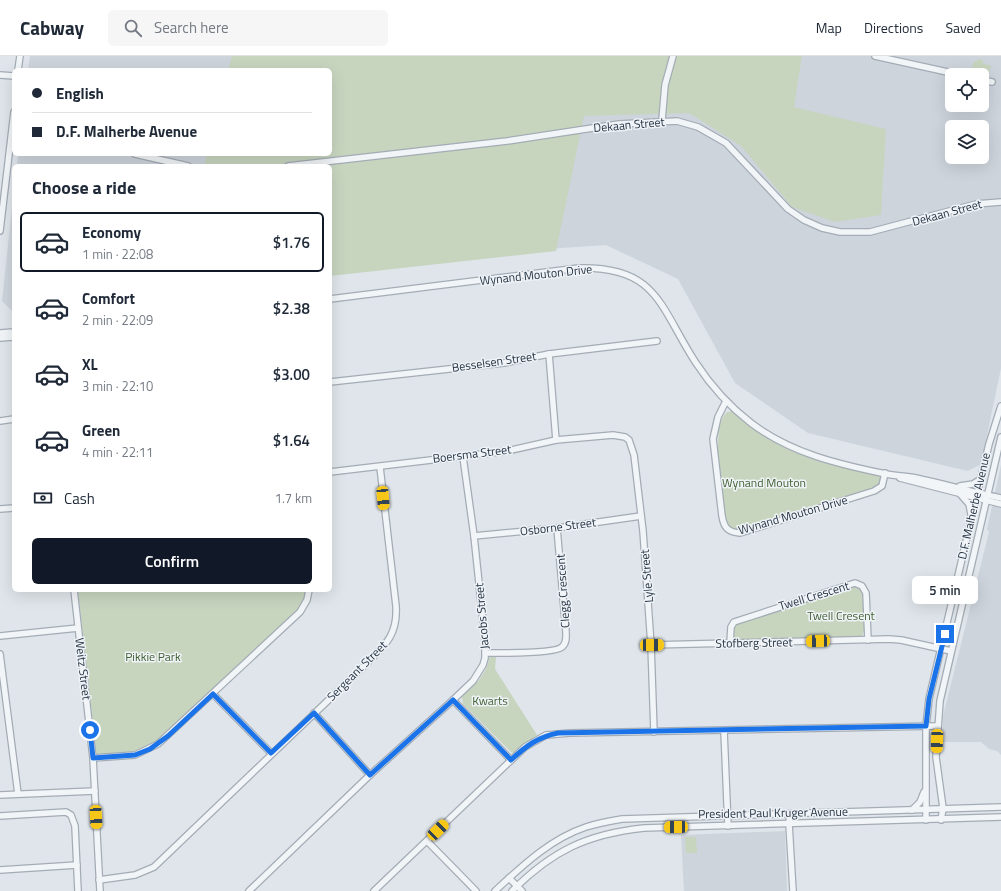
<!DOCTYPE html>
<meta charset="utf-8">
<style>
body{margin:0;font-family:"Titillium Web",sans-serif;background:#f6f6f7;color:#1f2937;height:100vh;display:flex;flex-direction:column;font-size:15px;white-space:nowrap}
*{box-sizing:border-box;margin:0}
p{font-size:13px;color:#747a83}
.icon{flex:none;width:22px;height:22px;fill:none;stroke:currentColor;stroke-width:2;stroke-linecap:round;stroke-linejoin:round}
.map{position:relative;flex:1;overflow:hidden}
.panel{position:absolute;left:12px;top:108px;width:320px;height:428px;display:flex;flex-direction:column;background:#fff;border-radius:6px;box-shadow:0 4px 16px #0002}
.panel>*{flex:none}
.hud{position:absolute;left:12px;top:12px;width:320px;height:88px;border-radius:6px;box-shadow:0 4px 16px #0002;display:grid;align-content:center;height:88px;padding:0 20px;background:#fff}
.fabs{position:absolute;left:945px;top:12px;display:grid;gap:8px}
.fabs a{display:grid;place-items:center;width:44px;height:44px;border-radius:6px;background:#fff;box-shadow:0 4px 16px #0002;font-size:20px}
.end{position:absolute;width:18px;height:18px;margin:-9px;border:5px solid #1a73e8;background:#fff;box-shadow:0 0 0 2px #fff}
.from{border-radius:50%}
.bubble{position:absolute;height:28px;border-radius:6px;background:#fff;box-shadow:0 4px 16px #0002;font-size:13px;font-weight:600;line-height:28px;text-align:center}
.car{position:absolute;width:12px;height:24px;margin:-12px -6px;border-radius:5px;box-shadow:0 0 3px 1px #0007;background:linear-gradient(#f5c518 24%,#345 0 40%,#f5c518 0 76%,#345 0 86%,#f5c518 0)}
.hud b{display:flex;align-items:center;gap:14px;height:38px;font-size:15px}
.hud b+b{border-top:1px solid #e0e1e3}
.hud i{width:10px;height:10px;background:#1f2937}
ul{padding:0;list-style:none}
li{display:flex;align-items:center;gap:12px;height:60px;margin:0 8px 6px;padding:0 12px;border:2px solid transparent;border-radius:6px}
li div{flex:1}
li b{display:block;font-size:15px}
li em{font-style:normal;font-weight:600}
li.active{border-color:#111827}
li>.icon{width:36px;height:36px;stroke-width:1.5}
h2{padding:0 20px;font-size:18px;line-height:48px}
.pay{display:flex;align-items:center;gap:10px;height:44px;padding:0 20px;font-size:15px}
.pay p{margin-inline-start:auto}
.action{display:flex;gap:8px;margin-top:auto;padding:8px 20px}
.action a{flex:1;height:46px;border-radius:6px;background:#111827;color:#fff;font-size:16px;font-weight:600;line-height:46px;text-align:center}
header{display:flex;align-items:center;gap:24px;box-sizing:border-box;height:56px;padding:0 20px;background:#fff;border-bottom:1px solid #e0e1e3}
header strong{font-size:19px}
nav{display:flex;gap:22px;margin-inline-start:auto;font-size:14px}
.search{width:280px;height:36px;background:#f6f6f7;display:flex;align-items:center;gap:10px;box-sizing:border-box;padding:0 14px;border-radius:6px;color:#747a83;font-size:15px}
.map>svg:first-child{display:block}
.built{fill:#cdd4dc;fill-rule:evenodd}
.green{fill:#c7d5bf}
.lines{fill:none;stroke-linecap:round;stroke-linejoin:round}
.minor-casing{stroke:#a4acb5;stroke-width:8}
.minor{stroke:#f2f5f8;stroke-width:5.5}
.route{stroke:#1a73e8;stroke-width:5}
.labels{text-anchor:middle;stroke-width:3;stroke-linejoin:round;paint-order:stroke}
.street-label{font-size:12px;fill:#263443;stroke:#eff3f7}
.park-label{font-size:12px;fill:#406032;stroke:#eff3f7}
</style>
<header>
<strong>Cabway</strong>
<div class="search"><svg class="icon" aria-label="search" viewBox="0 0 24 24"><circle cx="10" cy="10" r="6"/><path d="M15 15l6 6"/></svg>Search here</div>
<nav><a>Map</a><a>Directions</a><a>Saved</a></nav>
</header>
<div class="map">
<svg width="1001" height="835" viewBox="0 0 1001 835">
<rect width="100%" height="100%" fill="#dfe5ea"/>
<g class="built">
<path d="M30,0H1001V312L981,408L968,415L808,377L735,327L678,223L606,189L561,192L330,219V110H17L18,98H330V14H28ZM952,19H982V49H952ZM952,71H982V101H952Z"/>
<path d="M14,133V256H13L2,245Z"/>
<path d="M1001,409V699L997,695L989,693L981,686H943V660L989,476L987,473Z"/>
<path d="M785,775L787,835H684L681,779Z"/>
</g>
<g class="green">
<path d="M232,0H802L794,51L886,73L881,159L835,166L792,151L741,90L689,57L584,60L556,195L330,220V110H204L207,98H330V14H228Z"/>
<path d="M980,3L983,4L982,7L991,10L987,22H982V19H969L974,6Z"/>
<path d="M733,355C746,364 758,376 772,385C805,404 840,411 877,419L882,422L880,433L737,475L731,472L725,462C723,438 709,372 727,356Z"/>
<path d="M855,531L860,533L863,537C864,550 869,572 860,583L741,587C733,582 732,579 734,569Z"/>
<path d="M78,534H310L305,549L157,688L137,699L97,702Z"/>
<path d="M490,600L496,601L495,613L537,679L514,697L511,696L463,648L462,640L479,624L486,613Z"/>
<path d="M685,781H696L697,797H686Z"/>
</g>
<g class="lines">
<defs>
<g id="minor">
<path d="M875,0L961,19"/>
<path d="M18,14L20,0"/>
<path d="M0,19L14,20"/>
<path d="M982,24L992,26"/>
<path d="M662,64L665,29L673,0"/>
<path d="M135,98L188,110"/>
<path d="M288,110L507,85L619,68L677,65L698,71L726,87L788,153L804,164L822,172L840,176H870L976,148L1001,146"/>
<path d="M0,175L14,56"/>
<path d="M330,243L579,212C658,210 660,252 696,307C711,330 729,350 751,367C791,397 837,408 886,418C896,420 906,420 916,422C944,428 972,436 1001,442"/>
<path d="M0,277L14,276"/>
<path d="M0,282L14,281"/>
<path d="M549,298L556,384"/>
<path d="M330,326L504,307L549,298L657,285"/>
<path d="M726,345L718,361L713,383L722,460C724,472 728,476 740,477L874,435L882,430L885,417"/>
<path d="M0,365L14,363"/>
<path d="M330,416L507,395L556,384L613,379L625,381L629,384L634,399L643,475L651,589L654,676"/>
<path d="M900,422L1001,448"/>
<path d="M960,430L973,428L981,423"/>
<path d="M961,439L969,448L971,458"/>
<path d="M0,453L14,452"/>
<path d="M474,480L557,472L641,460"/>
<path d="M74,534L93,702L100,835"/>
<path d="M0,580L78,572"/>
<path d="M730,587L731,571L734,566L855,527L862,530L866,537L868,584"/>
<path d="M651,589L889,583L901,584L951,595"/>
<path d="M486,597C499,597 554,598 562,591C567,587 566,581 566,576L557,472"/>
<path d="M0,598L18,738"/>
<path d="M213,638L271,697"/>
<path d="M453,644L511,704"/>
<path d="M314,657L370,719"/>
<path d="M724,675L728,770"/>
<path d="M93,702L135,699L158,688L300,556L307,544L309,534"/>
<path d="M0,739L95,735"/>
<path d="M912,754L920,746L924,736"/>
<path d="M790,757L789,768L793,835"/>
<path d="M0,760L66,756L71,759L75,770L78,835"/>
<path d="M926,764V670L929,643L989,388L1001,350"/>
<path d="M941,764L943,752L936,701L940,645L1001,381"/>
<path d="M427,785L476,835"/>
<path d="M0,814L77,809"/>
<path d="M509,822L522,835"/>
<path d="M99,824L135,819L154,811L363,611C383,591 398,581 396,550L380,411"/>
<path d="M249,835L370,719L453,644L473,625L483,609L485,602V584L474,480L463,401"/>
<path d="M374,835L525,691L546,679L570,677L937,670"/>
<path d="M495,835C522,810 550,783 586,771C598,767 610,765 622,763L1001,751"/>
<path d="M512,835C552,795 587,778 644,772L1001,761"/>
</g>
</defs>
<use href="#minor" class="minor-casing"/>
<use href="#minor" class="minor"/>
</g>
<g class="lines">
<path class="route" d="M90,674L93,702L135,699L150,693L168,680L213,638L271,697L314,657L370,719L453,644L511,704C526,690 538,681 558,677L926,670L929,643L945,578"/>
</g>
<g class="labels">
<g class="street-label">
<text transform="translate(629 69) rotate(-5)" y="4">Dekaan Street</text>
<text transform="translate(947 157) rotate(-15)" y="4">Dekaan Street</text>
<text transform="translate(536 219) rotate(-6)" y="4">Wynand Mouton Drive</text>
<text transform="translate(494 306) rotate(-8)" y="4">Besselsen Street</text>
<text transform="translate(472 398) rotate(-7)" y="4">Boersma Street</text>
<text transform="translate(974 450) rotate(-77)" y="4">D.F. Malherbe Avenue</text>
<text transform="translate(793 459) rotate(-16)" y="4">Wynand Mouton Drive</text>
<text transform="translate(558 471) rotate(-7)" y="4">Osborne Street</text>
<text transform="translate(647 520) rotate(-95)" y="4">Lyle Street</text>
<text transform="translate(563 535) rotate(-94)" y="4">Clegg Crescent</text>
<text transform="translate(814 540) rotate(-17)" y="4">Twell Crescent</text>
<text transform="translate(482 560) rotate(-95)" y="4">Jacobs Street</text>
<text transform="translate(754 587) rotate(-1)" y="4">Stofberg Street</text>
<text transform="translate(83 613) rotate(83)" y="4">Weitz Street</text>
<text transform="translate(357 615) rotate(-45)" y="4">Sergeant Street</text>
<text transform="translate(773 757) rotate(-1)" y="4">President Paul Kruger Avenue</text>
</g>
<g class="park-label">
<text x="764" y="431">Wynand Mouton</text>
<text x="841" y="564">Twell Cresent</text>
<text x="153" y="605">Pikkie Park</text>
<text x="490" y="649">Kwarts</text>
</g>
</g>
</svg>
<div class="fabs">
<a><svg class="icon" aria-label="locate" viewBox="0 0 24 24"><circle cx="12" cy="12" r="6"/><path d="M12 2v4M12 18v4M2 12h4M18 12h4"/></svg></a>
<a><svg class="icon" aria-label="layers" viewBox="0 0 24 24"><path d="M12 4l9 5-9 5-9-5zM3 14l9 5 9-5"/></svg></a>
</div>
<i class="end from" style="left:90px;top:674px"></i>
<i class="end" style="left:945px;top:578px"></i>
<div class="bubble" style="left:912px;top:520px;width:66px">5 min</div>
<i class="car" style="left:383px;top:442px;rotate:175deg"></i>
<i class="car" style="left:818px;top:585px;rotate:268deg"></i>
<i class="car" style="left:652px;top:589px;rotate:89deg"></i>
<i class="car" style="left:937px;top:685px;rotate:182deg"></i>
<i class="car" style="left:96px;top:761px;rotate:177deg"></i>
<i class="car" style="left:676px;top:771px;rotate:269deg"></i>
<i class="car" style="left:438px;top:774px;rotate:46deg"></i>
<div class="hud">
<b><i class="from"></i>English</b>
<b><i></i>D.F. Malherbe Avenue</b>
</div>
<section class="panel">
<h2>Choose a ride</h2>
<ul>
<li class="active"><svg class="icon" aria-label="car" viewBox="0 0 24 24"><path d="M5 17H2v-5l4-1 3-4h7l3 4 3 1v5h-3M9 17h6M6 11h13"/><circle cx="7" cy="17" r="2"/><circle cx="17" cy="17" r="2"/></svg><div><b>Economy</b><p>1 min · 22:08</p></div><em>$1.76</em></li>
<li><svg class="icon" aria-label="car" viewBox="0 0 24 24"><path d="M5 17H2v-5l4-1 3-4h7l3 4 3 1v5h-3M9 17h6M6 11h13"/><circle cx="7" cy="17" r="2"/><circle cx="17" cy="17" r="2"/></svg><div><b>Comfort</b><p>2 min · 22:09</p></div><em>$2.38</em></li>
<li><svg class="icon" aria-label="car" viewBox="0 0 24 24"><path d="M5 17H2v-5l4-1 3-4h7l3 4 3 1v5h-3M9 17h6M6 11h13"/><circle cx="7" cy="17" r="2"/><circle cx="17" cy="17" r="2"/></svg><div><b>XL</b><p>3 min · 22:10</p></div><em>$3.00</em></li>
<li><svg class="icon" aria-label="car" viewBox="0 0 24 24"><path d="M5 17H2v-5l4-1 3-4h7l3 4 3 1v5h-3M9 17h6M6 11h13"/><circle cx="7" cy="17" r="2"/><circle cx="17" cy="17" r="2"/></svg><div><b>Green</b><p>4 min · 22:11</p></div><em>$1.64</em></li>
</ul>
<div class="pay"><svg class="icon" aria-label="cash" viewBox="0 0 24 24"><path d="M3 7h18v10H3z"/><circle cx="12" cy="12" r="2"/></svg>Cash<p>1.7 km</p></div>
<div class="action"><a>Confirm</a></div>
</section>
</div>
